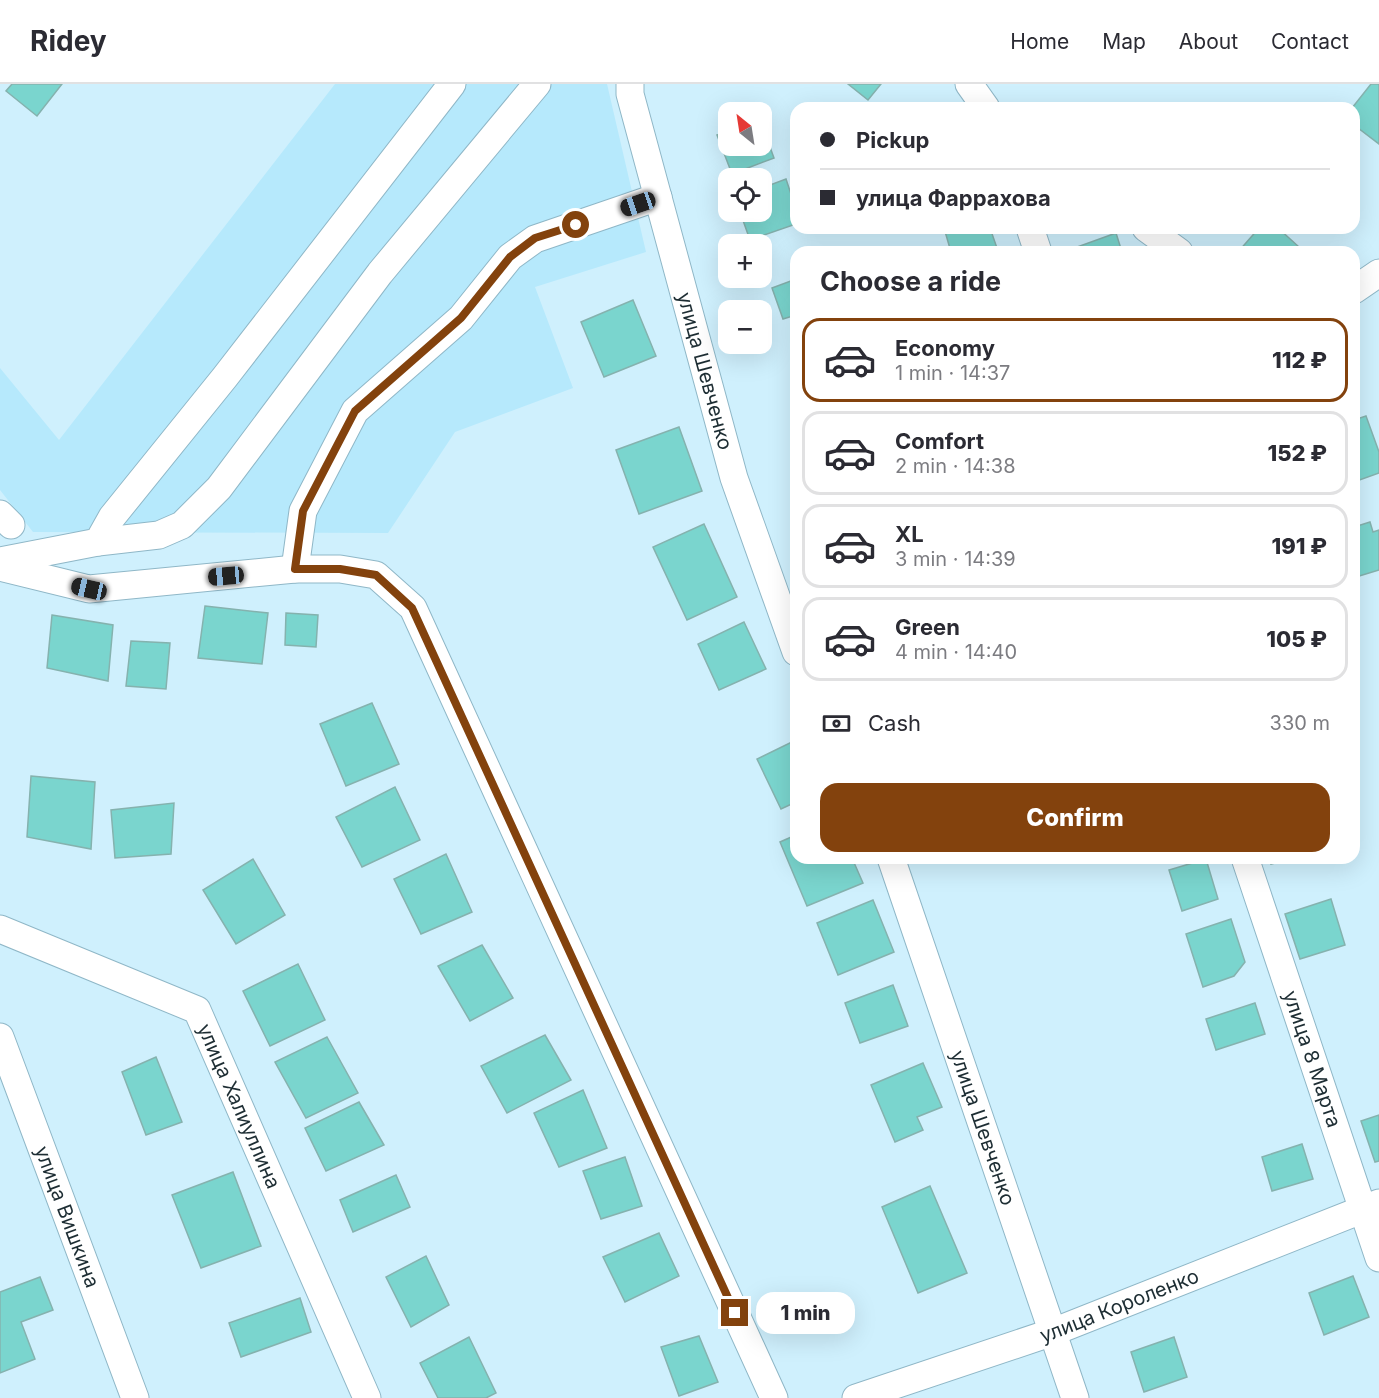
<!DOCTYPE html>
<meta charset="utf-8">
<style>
body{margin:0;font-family:Inter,sans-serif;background:#f7f7f7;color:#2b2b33;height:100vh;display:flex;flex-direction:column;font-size:22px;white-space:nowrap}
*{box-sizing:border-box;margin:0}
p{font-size:20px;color:#7c7c81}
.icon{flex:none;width:33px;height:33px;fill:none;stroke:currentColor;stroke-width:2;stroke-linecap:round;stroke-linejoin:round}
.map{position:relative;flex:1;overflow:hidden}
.details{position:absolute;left:790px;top:162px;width:570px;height:618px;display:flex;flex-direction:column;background:#fff;border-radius:18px;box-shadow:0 6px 24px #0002}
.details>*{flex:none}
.guide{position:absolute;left:790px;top:18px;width:570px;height:132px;border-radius:18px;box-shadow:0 6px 24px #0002;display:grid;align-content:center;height:132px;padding:0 30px;background:#fff}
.needle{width:39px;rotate:330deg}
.fabs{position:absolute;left:718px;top:18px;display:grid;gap:12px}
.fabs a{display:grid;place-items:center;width:54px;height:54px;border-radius:12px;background:#fff;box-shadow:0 6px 24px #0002;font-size:30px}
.end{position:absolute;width:27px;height:27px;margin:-14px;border:8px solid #83420d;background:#fff;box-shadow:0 0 0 3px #fff}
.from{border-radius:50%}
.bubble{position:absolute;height:42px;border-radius:18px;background:#fff;box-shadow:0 6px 24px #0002;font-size:20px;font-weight:800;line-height:42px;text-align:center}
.car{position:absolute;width:18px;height:36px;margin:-18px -9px;border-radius:8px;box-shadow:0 0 4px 2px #0007;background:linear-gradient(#222 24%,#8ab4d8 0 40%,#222 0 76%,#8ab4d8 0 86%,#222 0)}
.guide b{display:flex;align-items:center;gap:21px;height:57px;font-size:22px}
.guide b+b{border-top:2px solid #e1e1e2}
.guide i{width:15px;height:15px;background:#2b2b33}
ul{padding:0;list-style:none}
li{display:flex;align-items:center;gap:18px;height:84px;margin:0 12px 9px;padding:0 18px;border:3px solid #e1e1e2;border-radius:18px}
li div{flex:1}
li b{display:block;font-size:22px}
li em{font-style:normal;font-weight:800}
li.active{border-color:#83420d}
li>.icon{width:54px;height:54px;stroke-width:1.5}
h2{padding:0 30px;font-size:27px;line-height:72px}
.pay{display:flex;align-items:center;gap:15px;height:66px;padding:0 30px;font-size:22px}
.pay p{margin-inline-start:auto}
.action{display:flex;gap:12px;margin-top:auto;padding:12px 30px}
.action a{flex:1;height:69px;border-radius:18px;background:#83420d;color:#fff;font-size:24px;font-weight:800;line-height:69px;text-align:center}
header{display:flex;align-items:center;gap:36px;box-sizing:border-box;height:84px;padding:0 30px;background:#fff;border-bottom:2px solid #e1e1e2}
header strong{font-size:28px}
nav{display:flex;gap:33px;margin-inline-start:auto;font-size:21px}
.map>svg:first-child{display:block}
.built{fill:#b6e9fc}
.building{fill:#7ad5ce;stroke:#85b2ae;stroke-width:1.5}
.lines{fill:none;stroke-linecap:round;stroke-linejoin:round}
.minor-casing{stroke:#8fb7c7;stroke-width:29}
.minor{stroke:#fff;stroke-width:27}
.route{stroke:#83420d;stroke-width:8}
.labels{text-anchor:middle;stroke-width:5;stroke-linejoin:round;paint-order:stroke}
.street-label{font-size:20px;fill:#1d2d33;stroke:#f1f9fc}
</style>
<header>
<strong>Ridey</strong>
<nav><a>Home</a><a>Map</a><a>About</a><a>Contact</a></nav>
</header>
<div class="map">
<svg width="1379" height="1314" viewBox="0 0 1379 1314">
<rect width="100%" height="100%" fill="#cff0fd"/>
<path class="built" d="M335,0H607L646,168L535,203L573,304L455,348L388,449L33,448L0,406V284L59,356Z"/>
<g class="building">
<path d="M12,0H62L37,32L6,7Z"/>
<path d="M848,0H881L868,16Z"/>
<path d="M1371,0H1379V60L1354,41V24H1352Z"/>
<path d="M762,41L774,74L732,90L717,51L729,47V62H762Z"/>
<path d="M786,95L796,125V140L750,156L740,128H762V104Z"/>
<path d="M944,144H990L998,167L951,168Z"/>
<path d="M1259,144H1278L1299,163L1295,168H1238Z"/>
<path d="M1116,149L1122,168H1066V167Z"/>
<path d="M796,195V231L783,235L772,204Z"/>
<path d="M633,216L656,272L604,293L581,238Z"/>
<path d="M1366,332L1379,368V389L1354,398V336Z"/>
<path d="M679,343L702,407L639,430L616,366Z"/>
<path d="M1370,438L1373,448L1379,446V486L1356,493L1354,443Z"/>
<path d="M704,440L737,513L687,536L653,463Z"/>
<path d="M205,522L268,529L262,580L198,574Z"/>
<path d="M286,529L318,531L316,563L285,561Z"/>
<path d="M52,531L113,541L108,597L47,584Z"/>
<path d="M744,538L766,585L719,606L698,560Z"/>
<path d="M131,557L170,559L166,605L126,602Z"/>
<path d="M372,619L399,680L346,702L320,640Z"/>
<path d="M796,656V718L781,725L757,675Z"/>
<path d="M31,692L95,698L91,765L27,753Z"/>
<path d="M395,703L420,756L362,783L336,733Z"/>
<path d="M174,719L171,770L115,774L111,726Z"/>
<path d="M796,751V774H852L863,799L807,822L780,758Z"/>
<path d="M446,770L472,828L421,850L394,795Z"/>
<path d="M1270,774H1294L1271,780Z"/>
<path d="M253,775L285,831L236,860L203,806Z"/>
<path d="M1206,775L1218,815L1182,827L1169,786Z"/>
<path d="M1331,815L1345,861L1300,875L1285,830Z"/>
<path d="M873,816L894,868L838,891L817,839Z"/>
<path d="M1231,835L1245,878L1234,892L1203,903L1186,850Z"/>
<path d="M482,861L513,914L470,937L438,882Z"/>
<path d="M298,880L325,936L270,962L243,907Z"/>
<path d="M893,901L908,942L860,959L845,919Z"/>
<path d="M1255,919L1265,950L1216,966L1206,935Z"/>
<path d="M545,951L571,996L507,1029L481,982Z"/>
<path d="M327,953L358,1009L306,1034L275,978Z"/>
<path d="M156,973L182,1038L146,1051L122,988Z"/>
<path d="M923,979L942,1023L917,1033L923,1046L895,1058L871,1001Z"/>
<path d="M583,1006L607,1064L559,1083L534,1029Z"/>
<path d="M359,1018L384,1061L326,1087L305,1044Z"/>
<path d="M1379,1031V1077L1375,1078L1361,1037Z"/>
<path d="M1302,1060L1313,1095L1272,1107L1262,1073Z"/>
<path d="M625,1073L642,1122L601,1135L583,1087Z"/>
<path d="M233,1088L261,1162L201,1184L172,1111Z"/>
<path d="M396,1091L410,1123L353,1148L340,1116Z"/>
<path d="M930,1102L967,1189L918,1209L882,1123Z"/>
<path d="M659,1149L679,1192L625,1218L603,1173Z"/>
<path d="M426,1172L449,1221L411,1243L386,1193Z"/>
<path d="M1353,1192L1369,1233L1324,1251L1309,1209Z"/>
<path d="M40,1193L53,1226L21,1238L35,1275L0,1289V1208Z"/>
<path d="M300,1214L311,1248L241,1273L229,1239Z"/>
<path d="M699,1252L718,1298L679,1312L661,1263Z"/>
<path d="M469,1253L496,1309L486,1314H438L420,1279Z"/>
<path d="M1174,1253L1187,1293L1144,1308L1131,1268Z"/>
</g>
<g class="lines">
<defs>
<g id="minor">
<path id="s1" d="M630,0V10L734,394L796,568"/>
<path d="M969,0L986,24"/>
<path d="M1030,144L1038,168"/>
<path d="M1146,144L1179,168"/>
<path d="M1354,206L1379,189"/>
<path d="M0,430L11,441"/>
<path d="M98,458L159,451L182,441L219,404L380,189L537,0"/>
<path d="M0,477L98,458L112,433L225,293L452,0"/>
<path d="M0,483L89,505L295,485H340L376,491L413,524L774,1314"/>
<path d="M295,485L303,427L355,327L461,234L510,173L535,155L658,113"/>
<path id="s2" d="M891,774L1075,1314"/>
<path id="s3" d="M1245,774L1379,1174"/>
<path id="s4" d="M0,845L197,926L367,1314"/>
<path id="s5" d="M0,953L135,1314"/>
<path id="s6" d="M856,1314L1053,1248L1379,1119"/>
</g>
</defs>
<use href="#minor" class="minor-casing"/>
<use href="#minor" class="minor"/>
</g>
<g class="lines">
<path class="route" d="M576,141L535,154L510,173L461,234L355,327L303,427L295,485H340L376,491L412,524L735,1229"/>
</g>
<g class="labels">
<g class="street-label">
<text dy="7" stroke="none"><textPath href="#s1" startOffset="297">улица Шевченко</textPath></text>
<text dy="7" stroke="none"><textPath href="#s3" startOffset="212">улица 8 Марта</textPath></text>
<text dy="7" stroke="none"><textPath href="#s4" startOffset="318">улица Халиуллина</textPath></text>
<text dy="7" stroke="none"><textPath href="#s2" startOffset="285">улица Шевченко</textPath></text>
<text dy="7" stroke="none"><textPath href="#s5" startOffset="192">улица Вишкина</textPath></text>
<text dy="7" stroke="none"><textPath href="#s6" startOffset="279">улица Короленко</textPath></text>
</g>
</g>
</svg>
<div class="fabs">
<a><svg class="needle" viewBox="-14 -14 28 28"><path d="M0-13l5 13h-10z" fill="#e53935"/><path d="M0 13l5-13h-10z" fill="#7c7c81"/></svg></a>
<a><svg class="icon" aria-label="locate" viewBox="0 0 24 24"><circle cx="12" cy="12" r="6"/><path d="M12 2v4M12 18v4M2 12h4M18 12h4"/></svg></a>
<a>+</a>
<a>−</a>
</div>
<i class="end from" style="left:576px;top:141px"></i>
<i class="end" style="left:735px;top:1229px"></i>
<div class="bubble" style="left:756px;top:1208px;width:99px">1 min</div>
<i class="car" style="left:638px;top:120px;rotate:251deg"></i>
<i class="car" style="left:226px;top:492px;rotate:265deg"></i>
<i class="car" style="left:89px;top:505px;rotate:283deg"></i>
<div class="guide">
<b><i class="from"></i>Pickup</b>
<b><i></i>улица Фаррахова</b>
</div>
<section class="details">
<h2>Choose a ride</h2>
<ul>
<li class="active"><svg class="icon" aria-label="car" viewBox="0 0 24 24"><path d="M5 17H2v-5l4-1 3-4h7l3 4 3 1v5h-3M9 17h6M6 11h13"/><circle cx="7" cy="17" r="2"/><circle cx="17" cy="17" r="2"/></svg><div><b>Economy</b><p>1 min · 14:37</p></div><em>112 ₽</em></li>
<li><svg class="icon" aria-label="car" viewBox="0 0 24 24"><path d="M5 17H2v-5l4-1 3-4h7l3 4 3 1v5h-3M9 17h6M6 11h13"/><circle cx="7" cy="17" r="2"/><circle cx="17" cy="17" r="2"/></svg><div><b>Comfort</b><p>2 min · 14:38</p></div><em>152 ₽</em></li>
<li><svg class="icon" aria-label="car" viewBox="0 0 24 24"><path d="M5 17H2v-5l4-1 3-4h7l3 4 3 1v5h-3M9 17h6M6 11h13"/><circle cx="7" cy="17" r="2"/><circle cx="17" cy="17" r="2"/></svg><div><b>XL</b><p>3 min · 14:39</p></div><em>191 ₽</em></li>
<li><svg class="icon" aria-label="car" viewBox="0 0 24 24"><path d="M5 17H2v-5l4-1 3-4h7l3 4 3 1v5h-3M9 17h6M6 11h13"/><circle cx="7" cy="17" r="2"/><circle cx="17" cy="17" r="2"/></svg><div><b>Green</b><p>4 min · 14:40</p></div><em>105 ₽</em></li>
</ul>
<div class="pay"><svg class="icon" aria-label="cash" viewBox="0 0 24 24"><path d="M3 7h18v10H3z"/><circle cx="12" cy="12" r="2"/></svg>Cash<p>330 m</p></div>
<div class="action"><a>Confirm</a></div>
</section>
</div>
